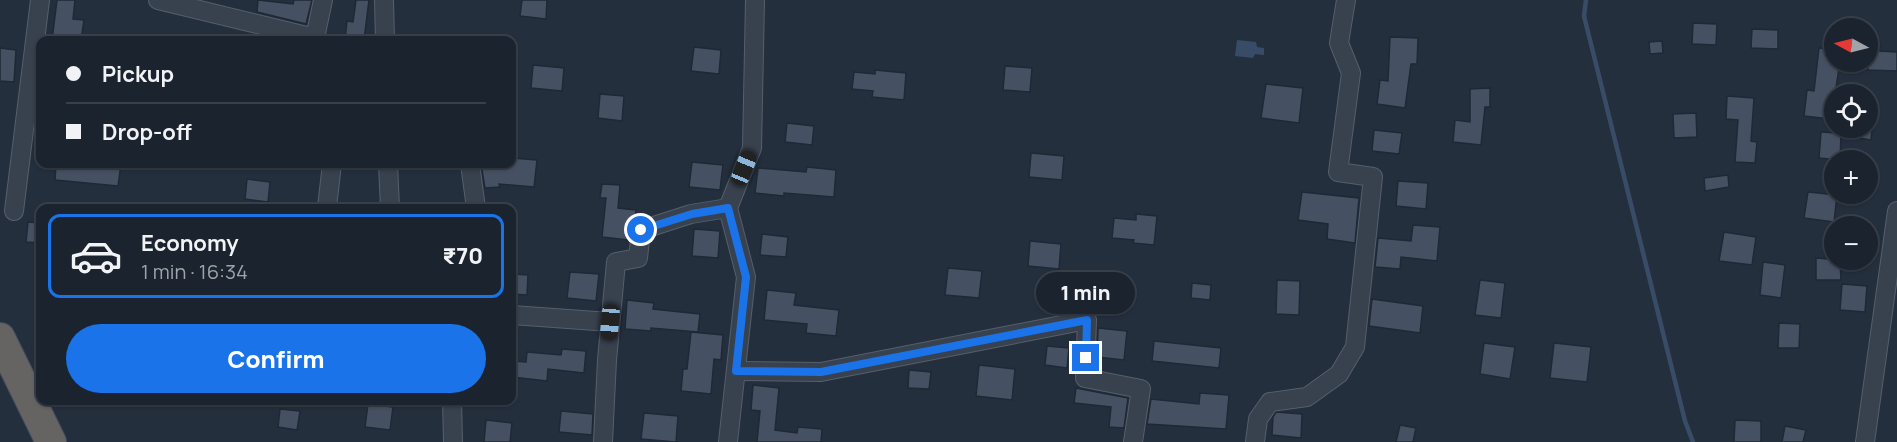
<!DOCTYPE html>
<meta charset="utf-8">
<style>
body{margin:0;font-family:Manrope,sans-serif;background:#242b36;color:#f1f3f6;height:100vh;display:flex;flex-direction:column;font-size:22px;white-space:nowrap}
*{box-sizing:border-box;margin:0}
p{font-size:20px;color:#a0a4aa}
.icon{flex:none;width:33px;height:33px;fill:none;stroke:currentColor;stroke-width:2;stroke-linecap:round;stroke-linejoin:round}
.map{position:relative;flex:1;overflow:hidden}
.drawer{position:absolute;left:36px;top:204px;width:480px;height:201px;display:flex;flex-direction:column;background:#1b232e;border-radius:12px;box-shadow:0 2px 4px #0004,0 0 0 2px #39404a}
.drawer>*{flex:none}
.top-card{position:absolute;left:36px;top:36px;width:480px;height:132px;border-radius:12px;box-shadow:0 2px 4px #0004,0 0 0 2px #39404a;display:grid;align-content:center;height:132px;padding:0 30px;background:#1b232e}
.needle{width:39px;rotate:277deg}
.tools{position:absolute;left:1824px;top:18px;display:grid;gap:12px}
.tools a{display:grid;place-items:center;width:54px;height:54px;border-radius:50%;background:#1b232e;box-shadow:0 2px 4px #0004,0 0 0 2px #39404a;font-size:30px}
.end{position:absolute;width:27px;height:27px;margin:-14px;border:8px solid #1a73e8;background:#fff;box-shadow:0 0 0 3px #fff}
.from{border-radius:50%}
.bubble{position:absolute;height:42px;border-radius:21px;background:#1b232e;box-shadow:0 2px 4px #0004,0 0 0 2px #39404a;font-size:20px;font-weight:800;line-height:42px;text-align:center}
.car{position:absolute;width:18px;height:36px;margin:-18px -9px;border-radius:8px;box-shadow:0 0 4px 2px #0007;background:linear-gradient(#222 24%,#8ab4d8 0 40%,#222 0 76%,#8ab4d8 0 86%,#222 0)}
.top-card b{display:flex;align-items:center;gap:21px;height:57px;font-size:22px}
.top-card b+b{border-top:2px solid #39404a}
.top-card i{width:15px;height:15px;background:#f1f3f6}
ul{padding:10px 0 0;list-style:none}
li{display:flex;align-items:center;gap:18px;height:84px;margin:0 12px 9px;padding:0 18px;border:3px solid transparent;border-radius:12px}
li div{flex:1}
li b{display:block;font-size:22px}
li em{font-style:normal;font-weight:800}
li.on{border-color:#1a73e8}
li>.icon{width:54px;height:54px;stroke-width:1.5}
.button{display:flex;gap:12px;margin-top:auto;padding:12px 30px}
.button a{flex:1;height:69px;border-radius:36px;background:#1a73e8;color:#fff;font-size:24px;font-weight:800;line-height:69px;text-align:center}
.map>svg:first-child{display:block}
.water{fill:#394c67}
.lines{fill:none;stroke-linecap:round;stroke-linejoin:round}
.stream{stroke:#394c67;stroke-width:4.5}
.building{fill:#455162;stroke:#1f2835;stroke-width:1.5}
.minor-casing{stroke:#565f6c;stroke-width:20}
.trunk-casing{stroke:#434c59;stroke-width:32}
.minor{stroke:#38414e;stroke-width:18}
.trunk{stroke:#656462;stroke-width:30}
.route{stroke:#1a73e8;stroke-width:8}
</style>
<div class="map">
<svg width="1897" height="442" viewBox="0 0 1897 442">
<rect width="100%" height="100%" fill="#242f3e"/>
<path class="water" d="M1237,40L1256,42L1257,47L1264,48V55L1255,54L1253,58L1235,56Z"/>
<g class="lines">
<path class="stream" d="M1586,0L1584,16L1685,421L1693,442"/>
</g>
<g class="building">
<path d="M57,0H75L73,19L84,20L81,40H52Z"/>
<path d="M258,0L293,4L294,0H312L306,24L257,12Z"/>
<path d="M356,0H369L364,40H345L347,21L353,22Z"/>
<path d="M522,0H547L546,19L520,16Z"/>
<path d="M1693,23L1717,24L1716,45L1692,44Z"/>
<path d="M1752,29L1778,30V49L1751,48Z"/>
<path d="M1390,37L1418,38L1417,64H1411L1405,108L1377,104L1380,80L1388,81Z"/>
<path d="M1662,41L1663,53L1650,54L1649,42Z"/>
<path d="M1868,44H1880L1879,51L1897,52V71L1868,70Z"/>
<path d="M694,47L721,50L719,74L691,71Z"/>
<path d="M0,48L16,50L14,82L0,81Z"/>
<path d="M1819,48L1834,50V62H1840L1831,119L1804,116L1807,90L1814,91Z"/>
<path d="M533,65L564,68L562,91L531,88Z"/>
<path d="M1005,66L1032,68L1030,92L1003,90Z"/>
<path d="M875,70L906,73L904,100L872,97L873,91L852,89L854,72L875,74Z"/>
<path d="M1266,84L1303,88L1299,123L1261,118Z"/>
<path d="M1490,88V107H1485L1481,145L1453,142L1455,120L1470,122V89Z"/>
<path d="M600,94L624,96L622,121L598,118Z"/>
<path d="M1727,96L1754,98L1751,141L1757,142L1755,163L1735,162L1738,120L1726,119Z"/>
<path d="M1696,113L1697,137L1674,138L1673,114Z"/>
<path d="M787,123L814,126L812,145L785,142Z"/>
<path d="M1837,128H1872L1871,140L1841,135L1840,160L1819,158L1821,132L1836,133Z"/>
<path d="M1374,130L1402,133L1399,154L1372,151Z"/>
<path d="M1031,153L1064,156L1062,180L1029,177Z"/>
<path d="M512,158L537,160L534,187L499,184L500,187L485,188L481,164H512Z"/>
<path d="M692,162L723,165L720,190L689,187Z"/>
<path d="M56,164L96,167V164H121L118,186L55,180Z"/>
<path d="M807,167L836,170L834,197L784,193V196L755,193L758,168L806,172Z"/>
<path d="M1728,175L1729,187L1705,191L1704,178Z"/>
<path d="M247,179L270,182L268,202L245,199Z"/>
<path d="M1398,181L1428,183L1426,209L1396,206Z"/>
<path d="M602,184L620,185L618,208L636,210L635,221L630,228L629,240L602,237L606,198H600Z"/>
<path d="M1302,192L1359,198L1355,243L1327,239L1328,224L1298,220Z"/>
<path d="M1808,192L1837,195L1834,222L1804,218Z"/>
<path d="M1136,214L1157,216L1154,245L1133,243L1134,240L1112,238L1114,218L1136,220Z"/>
<path d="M28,222L40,223V243L26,242Z"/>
<path d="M1413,225L1440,227L1437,261L1401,257L1400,269L1375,267L1378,238L1411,241Z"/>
<path d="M694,229L720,231L718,258L692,256Z"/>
<path d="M1724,232L1756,237L1752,265L1719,261Z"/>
<path d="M762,234L788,237L786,257L760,255Z"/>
<path d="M1030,241L1061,244L1059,269L1028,266Z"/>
<path d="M1816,258L1840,260L1841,280H1816Z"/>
<path d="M1763,262L1785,265L1781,298L1760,295Z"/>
<path d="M948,268L982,271L979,298L945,295Z"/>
<path d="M570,272L599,274L596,301L567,298Z"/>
<path d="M513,274L528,275L527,295L512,294Z"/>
<path d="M1277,280L1300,281L1299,315L1276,314Z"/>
<path d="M1480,280L1505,283L1501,318L1475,315Z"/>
<path d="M1192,283L1211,285L1210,300L1191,298Z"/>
<path d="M1842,284L1867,286L1865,312L1840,310Z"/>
<path d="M767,290L796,293L794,305L839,310L836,336L806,333L807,324L764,320Z"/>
<path d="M1372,299L1423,306L1420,333L1369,326Z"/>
<path d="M627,300L654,303L653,309L700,314L698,332L651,328V331L625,329Z"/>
<path d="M1779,323L1800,324L1799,348H1778Z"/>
<path d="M1098,328L1127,331L1124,360L1097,357Z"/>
<path d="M691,332L723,335L721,360L714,359L711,394L681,391L683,369H687Z"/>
<path d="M1154,341L1221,348L1219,368L1152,361Z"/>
<path d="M1484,343L1515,347L1510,379L1480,374Z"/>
<path d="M1554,343L1591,347L1587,382L1550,378Z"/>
<path d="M1047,346L1069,348L1067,368L1045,365Z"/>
<path d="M562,349L586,351L584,373L548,369L547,381L512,377V361L526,362L527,352L561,355Z"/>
<path d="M979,365L1015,369L1012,400L976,396Z"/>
<path d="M909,370L931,372L929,389L908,388Z"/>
<path d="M753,385L779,388L775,430L797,433L798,427L822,429L821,442H757L760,411L751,410Z"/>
<path d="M1076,388L1128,398L1124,428L1109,427L1111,407L1074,403Z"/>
<path d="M1200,393L1229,395L1226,429L1147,424L1151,399L1199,404Z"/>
<path d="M368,404L393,407L390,430L365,427Z"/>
<path d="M280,409L300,411L297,430L278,427Z"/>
<path d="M561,411L593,414L592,435L559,432Z"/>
<path d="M1276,412L1302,414L1301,438L1272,435L1273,417Z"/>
<path d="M644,413L678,416L676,442L641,439Z"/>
<path d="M486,420L512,423L510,442H484Z"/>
<path d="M1735,420L1761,421V442H1734Z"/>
<path d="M1400,425L1416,428L1413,442H1396Z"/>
<path d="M1785,426L1806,430L1803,442H1782Z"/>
</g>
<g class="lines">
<defs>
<g id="minor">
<path d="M158,0L315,38V40"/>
<path d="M384,0L385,40"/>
<path d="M315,38L323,0"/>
<path d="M388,164L390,208"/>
<path d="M470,164L476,208"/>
<path d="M329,208L327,207L332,164"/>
<path d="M14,211L40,0"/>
<path d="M512,315L610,322"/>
<path d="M736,371L821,372L1087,320L1085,378L1141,389L1133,442"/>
<path d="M452,400L453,442"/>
<path d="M603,442L607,360L616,262L638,258L641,230L691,214L728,208"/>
<path d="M728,442L746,277L728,208L752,148L755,0"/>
<path d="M1255,442L1258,419L1270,402L1307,397L1339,374L1355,347L1373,177L1338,172L1351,73L1339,43L1346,0"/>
<path d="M1865,442L1897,211"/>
</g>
<path id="trunk" d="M0,338L51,442"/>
</defs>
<use href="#minor" class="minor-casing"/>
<use href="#trunk" class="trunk-casing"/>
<use href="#minor" class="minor"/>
<use href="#trunk" class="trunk"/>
</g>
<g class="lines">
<path class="route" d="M641,230L692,214L728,208L746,277L736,371L821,372L1087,320L1086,358"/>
</g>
</svg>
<div class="tools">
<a><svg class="needle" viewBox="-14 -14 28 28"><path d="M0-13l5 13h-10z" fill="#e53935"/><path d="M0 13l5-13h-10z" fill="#a0a4aa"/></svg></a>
<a><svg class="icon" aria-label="locate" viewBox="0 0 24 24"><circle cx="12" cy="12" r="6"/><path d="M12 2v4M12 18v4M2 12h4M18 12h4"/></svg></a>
<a>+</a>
<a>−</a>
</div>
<i class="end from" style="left:641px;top:230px"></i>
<i class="end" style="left:1086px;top:358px"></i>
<div class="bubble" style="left:1036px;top:272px;width:99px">1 min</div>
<i class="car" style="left:744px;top:168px;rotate:22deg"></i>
<i class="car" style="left:610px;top:322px;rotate:185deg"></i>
<div class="top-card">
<b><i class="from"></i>Pickup</b>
<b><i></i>Drop-off</b>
</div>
<section class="drawer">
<ul>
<li class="on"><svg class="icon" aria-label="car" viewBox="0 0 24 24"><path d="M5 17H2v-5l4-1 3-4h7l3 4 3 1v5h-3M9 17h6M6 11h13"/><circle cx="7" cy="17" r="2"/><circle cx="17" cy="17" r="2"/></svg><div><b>Economy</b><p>1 min · 16:34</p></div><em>₹70</em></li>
</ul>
<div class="button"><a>Confirm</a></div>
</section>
</div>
